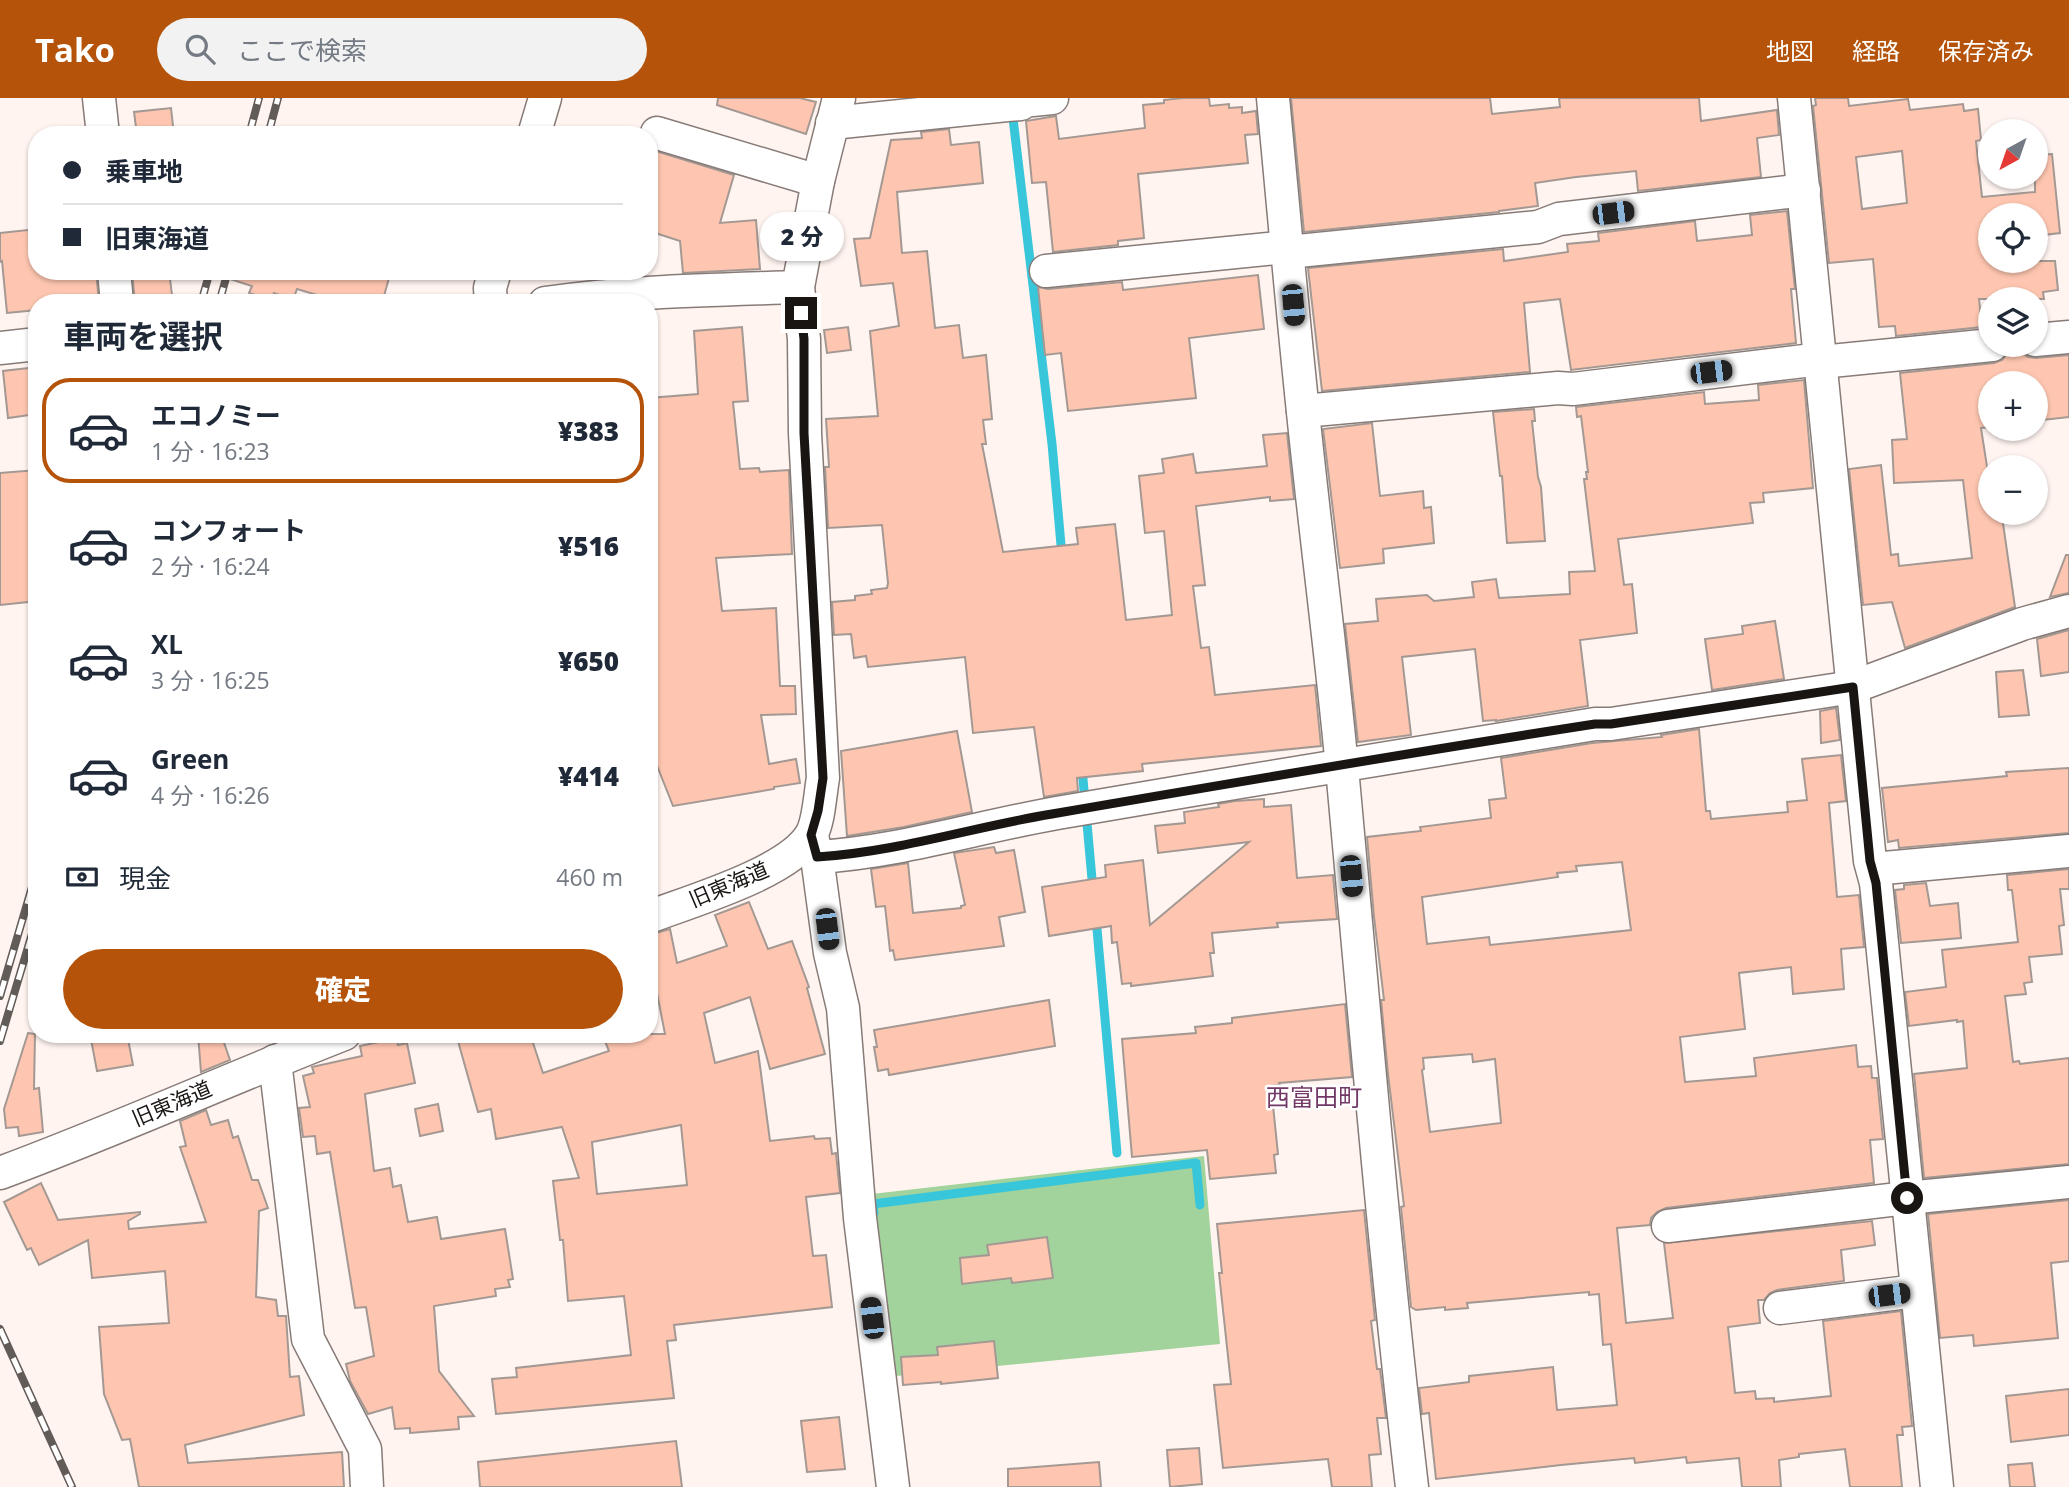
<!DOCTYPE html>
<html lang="ja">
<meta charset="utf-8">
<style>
body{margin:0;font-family:"Open Sans","Noto Sans JP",sans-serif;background:#f2f2f3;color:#1f2937;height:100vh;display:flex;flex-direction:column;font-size:26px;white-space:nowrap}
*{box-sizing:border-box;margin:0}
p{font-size:23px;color:#747a83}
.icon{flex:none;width:38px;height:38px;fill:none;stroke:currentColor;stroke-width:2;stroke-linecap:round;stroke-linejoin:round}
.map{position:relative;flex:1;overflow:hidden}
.side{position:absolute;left:28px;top:196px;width:630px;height:749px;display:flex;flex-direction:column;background:#fff;border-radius:28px;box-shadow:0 2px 5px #0004}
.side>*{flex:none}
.top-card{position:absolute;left:28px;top:28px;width:630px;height:154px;border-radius:28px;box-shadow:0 2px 5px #0004;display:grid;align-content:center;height:154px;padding:0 35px;background:#fff}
.needle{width:46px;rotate:220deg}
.tools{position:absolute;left:1978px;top:21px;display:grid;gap:14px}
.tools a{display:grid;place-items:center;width:70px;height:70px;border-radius:50%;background:#fff;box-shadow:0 2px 5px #0004;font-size:35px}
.end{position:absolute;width:32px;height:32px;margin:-16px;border:9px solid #191513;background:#fff;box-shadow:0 0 0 4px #fff}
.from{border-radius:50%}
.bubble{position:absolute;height:49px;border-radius:24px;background:#fff;box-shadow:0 2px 5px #0004;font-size:23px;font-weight:800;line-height:49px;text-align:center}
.car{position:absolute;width:21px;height:42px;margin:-21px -10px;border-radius:9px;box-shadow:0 0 5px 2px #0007;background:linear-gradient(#222 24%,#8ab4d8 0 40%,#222 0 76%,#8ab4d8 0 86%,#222 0)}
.top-card b{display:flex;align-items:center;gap:24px;height:66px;font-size:26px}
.top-card b+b{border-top:2px solid #e0e1e3}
.top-card i{width:18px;height:18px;background:#1f2937}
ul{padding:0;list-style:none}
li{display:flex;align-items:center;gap:21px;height:105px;margin:0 14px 10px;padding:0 21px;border:4px solid transparent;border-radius:28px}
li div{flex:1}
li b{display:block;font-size:26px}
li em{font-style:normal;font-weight:800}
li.active{border-color:#b45309}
li>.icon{width:63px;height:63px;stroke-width:1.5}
h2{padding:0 35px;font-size:32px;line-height:84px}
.pay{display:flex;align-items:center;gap:18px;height:77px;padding:0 35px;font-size:26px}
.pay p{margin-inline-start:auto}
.cta{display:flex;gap:14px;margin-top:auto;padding:14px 35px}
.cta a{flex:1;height:80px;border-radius:42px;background:#b45309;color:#fff;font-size:28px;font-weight:800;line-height:80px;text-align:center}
header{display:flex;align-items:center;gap:42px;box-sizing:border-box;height:98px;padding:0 35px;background:#b45309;color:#fff}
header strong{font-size:33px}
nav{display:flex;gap:38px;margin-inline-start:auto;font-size:24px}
.search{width:490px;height:63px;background:#f2f2f3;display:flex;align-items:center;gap:18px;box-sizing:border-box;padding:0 24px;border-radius:38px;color:#747a83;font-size:26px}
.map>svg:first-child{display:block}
.green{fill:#a3d39c}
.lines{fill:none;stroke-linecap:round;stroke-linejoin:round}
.stream{stroke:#38c7da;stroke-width:9}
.building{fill:#fec6b0;stroke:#a49893;stroke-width:2;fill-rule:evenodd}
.minor-casing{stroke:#877b77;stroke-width:35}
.minor{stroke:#fff;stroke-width:32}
.rail-casing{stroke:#625c59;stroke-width:8}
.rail{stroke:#fff;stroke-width:5;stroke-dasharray:16;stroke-linecap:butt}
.route{stroke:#191513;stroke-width:9}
.labels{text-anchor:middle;stroke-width:5;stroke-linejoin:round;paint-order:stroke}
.street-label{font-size:21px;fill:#191513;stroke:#fff}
.quarter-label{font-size:24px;fill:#713966;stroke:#fff}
</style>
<header>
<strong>Tako</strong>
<div class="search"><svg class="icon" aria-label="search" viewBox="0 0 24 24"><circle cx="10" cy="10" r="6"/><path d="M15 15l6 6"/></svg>ここで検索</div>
<nav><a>地図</a><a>経路</a><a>保存済み</a></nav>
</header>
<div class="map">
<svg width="2069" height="1389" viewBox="0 0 2069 1389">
<rect width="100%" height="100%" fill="#fff4f0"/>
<path class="green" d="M1204,1058L1220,1246L886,1279L863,1097Z"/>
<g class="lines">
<g class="stream">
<path d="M1012,12L1052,346L1062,458"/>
<path d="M1082,670L1093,792"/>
<path d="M1096,820L1117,1055"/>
<path d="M874,1115L873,1106L1196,1065L1200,1107"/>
</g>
</g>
<g class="building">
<path d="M718,0H800L816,4L806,36L717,7Z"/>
<path d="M1183,0H1209L1210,8L1229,6V10L1242,9V15L1256,13L1258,36L1245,37L1248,65L1138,76L1144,140L1118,143V147L1053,154L1046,84L1032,85L1026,23L1056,18L1059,41L1145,30L1143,7L1164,5V2Z"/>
<path d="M1291,0H1490L1492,16L1560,9L1559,0H1699L1701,23L1777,12L1779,37L1757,40L1761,79L1638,93L1636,73L1576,79L1535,85L1538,108L1499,113V114L1304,134Z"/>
<path d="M1815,0H1848L1849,8L1908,1L1910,12L1963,6L1964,13L1978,11L1981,42L1976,43L1982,99L2035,94V57L2052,56L2060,135L2035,138V117H1990V163H2055L2058,192L2043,194L2044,201H1979L1982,229L1896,238L1895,228L1879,229L1873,161L1829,165L1813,8L1816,7ZM1902,53L1907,105L1862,111L1856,59Z"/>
<path d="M171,10L174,37H137L134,14Z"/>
<path d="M949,31L951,47L979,44L983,85L897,94L902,155L927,153L935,230L959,227L963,260L986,257L992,321L983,322L986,346H982L1003,454L1078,446L1076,430L1115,426L1126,522L1172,517L1164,433L1145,435L1139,378L1164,375L1162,361L1193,356L1196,375L1267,368L1263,337L1287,335L1294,401L1270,403V399L1196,408L1205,487L1193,488L1201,550L1209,549L1215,597L1315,587L1321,648L1142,666L1143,673L1077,680L1078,693L1044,699L1034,629L973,635L965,559L868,569L866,558L854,560L851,536L834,537L832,504L855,502V498L872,496L871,492L887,490L888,485L882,427L828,430L825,369H829L826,321L878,318L870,233L899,228L893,185L861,188L854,141L870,140L891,42L922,40L921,34Z"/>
<path d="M649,51L734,77L720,125L756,122L760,171L683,175L680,143L649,133Z"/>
<path d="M1787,113L1795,191H1791L1796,245L1571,272L1560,201L1524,205L1530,274L1322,293L1308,170L1503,151L1504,163L1568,154L1567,146L1599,143L1598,135L1695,123L1697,143L1752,137L1750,117Z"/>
<path d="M37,131V173H96L99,205H37V212L7,215L2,163L0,164V135Z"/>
<path d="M132,173H169L173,205H135Z"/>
<path d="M222,173H391L382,205H344L297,191L293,202L274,195L271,202L249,195L252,188L221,178Z"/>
<path d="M1258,177L1264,231L1189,240L1196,300L1068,313L1061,255L1045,257L1038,189L1048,191L1122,184L1123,192Z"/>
<path d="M742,229L748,303L733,304L740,371L759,370L760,374L789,372L792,456L716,460L722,513L776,510L780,588H795L796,616L761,617L769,666L796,661L800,685L774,689V691L673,708L654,660L649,662V300L698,296L694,233Z"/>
<path d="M848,229L851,252L827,255L824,232Z"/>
<path d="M2022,255L2028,259L2036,260L2069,257V319L2043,322L2041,301H2038L2037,285H1990V329L1981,330L1990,388V415H1994V419L2002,418L2015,509L1905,550L1892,504L1863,507L1849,371L1881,367L1891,457L1898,456L1899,468L1972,460L1963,382L1894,385L1892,342L1907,341L1900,275L1994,265L2002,262L2007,256Z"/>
<path d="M37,269V316L8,320L3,273Z"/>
<path d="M1804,282L1813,390L1763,395L1764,404L1750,405L1753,425L1618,441L1624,487L1632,486L1637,535L1580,542L1588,608L1496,623V622L1483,623L1475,551L1402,559L1411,637L1358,644L1345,526L1378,523L1376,501L1427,497L1434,503L1474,499L1472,484L1496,481L1499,500L1570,496L1569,474L1595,473L1584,381H1587L1586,374H1588L1581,318L1577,319L1576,309L1704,294L1705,306L1759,302L1758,287Z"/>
<path d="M1534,311L1535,323H1532L1538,379L1541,389L1545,443L1507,445L1502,378H1500L1493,314Z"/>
<path d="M1372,325L1380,398L1423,393L1424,410L1431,409L1434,445L1383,451L1384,465L1340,470L1323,331Z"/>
<path d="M37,372V503L0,507V375Z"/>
<path d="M2066,457H2069V495L2050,499Z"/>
<path d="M1775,523L1784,581L1712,592L1705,541L1743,536L1742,528Z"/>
<path d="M2069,532V574L2041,578L2037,541Z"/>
<path d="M2023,572L2029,617L1999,619L1996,574Z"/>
<path d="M1836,610L1840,642L1821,645L1820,613Z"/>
<path d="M1699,631L1706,713H1710L1711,721L1788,714L1787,704L1807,702L1802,661L1841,657L1846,703L1829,705L1837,799L1859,797L1864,849L1841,851L1844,891L1793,896L1791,869L1739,875L1745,931L1680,939L1685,984L1756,978L1754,960L1856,947L1858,969L1871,968L1872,980H1877L1883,1041L1870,1042L1874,1085L1666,1110L1657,1114L1651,1120L1650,1127L1617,1130L1626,1225L1673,1220L1664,1145L1872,1123L1875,1147L1841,1152L1844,1183L1777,1192L1770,1195L1764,1202H1758L1760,1225L1728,1229L1735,1295L1755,1293L1756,1301L1774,1300V1304L1831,1298L1823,1223L1901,1213L1912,1328L1902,1329L1903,1337H1897L1902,1389H1850L1845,1351L1799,1356V1359L1779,1362L1781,1389H1742L1739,1360L1687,1365L1686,1359L1635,1365L1634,1360L1561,1367L1436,1381L1429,1315L1422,1316L1419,1290L1469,1284V1278L1553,1269L1557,1312L1617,1307L1611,1246L1603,1247L1599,1196L1589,1197V1194L1467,1205L1468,1210L1445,1212V1209L1416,1212L1411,1209L1401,1109L1404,1108L1388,976L1381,902H1384L1374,819L1367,739L1421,733L1420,729L1491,720L1489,702L1506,700L1501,660L1592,645L1662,639L1661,637ZM1622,764L1631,832L1490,847L1489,839L1427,846L1422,799L1558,779L1557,775L1577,773L1576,768ZM1472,956L1473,964L1495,961L1501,1025L1430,1034L1422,972L1424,971L1423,960Z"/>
<path d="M957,633L972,714L904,729L847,738L841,653Z"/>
<path d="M2069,670V735L1899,750L1898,742L1888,744L1882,690L2007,678L2006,674Z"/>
<path d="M1264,701V709L1291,707L1297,780L1333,777L1337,821L1277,825L1278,829L1212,835L1214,855H1210L1213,878L1131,888V885L1122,886L1117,844L1112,845L1111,828L1049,838L1042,789L1106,779L1105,767L1143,762L1150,827L1249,744L1158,755L1155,728L1185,725L1184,714L1219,709L1218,706L1235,703Z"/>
<path d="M994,749L996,755L1014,752L1025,814L999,819L1004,848L895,862L893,852L890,853L885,808L876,809L871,771L908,765L913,815L961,810V808L965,807L954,755Z"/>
<path d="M2069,771V791H2060L2064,827L2059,828L2062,856L2029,859L2032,884L2024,885L2026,896L2005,898L2013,964L2019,963L2020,966L2069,960V1066L1924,1080L1914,976L1967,970L1963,923L1957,924V922L1909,928L1905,894L1946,889L1942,852L2018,844L2012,792H2008L2007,777Z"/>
<path d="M1926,785L1930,808L1958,805L1961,840L1901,845L1895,792L1904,791V787Z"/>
<path d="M749,804L768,851L792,843L809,889L807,890L825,956L770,971L750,899L704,915L715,965L758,953L770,1043L814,1038L815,1041L830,1040L832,1056L836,1055L840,1095L806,1099L813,1158L826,1157L832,1209L674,1227L676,1242L667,1243L674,1300L496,1316L492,1281L517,1279L516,1270L631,1257L624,1198L568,1203L563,1142H560L553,1083L579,1080L562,1029L496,1041L491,1011L478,1014L456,936H530L543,975L609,953L602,936H665L649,854V837L670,831L677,865L727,848L715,817ZM681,1027L687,1087L597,1096L592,1044Z"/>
<path d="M1049,902L1055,948L889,977L888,971L878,973L874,949H877L874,932Z"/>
<path d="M1345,906L1352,979L1279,985L1280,987L1271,988L1278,1056L1274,1057L1276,1075L1210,1081L1207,1052L1132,1059L1122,941L1196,935L1195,929L1232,925V920Z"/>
<path d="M28,935L35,936L34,991L39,990L43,1034L19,1038L18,1029L6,1030L4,1011Z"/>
<path d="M90,936H127L133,967L97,973Z"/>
<path d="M198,936H221L230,962L201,974Z"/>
<path d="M397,940L398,947L407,945L415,985L365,996L374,1073L390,1070L393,1089L401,1087L408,1124L437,1119L441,1141L505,1131L513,1181L508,1182L510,1189L495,1191L496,1198L434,1208L439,1273L474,1318L458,1319L459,1331L410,1335V1330L395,1331L392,1309L368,1316L350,1283L346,1266L374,1258L366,1209L355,1210L330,1054L317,1056L315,1038L303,1039L299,1010L310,1009L303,978L314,975L312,969L362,958L360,948Z"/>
<path d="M438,1006L443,1033L420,1038L415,1011Z"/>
<path d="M206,1012L211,1027L228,1022L233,1040L238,1038L252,1082H258L268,1110L259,1113L256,1199L276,1202L278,1218H286L290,1279L299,1278L304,1317L185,1347L188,1365L342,1354L344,1389H139L130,1341L122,1342L104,1296L99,1229L169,1225L165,1173L92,1180L88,1142L39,1167L31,1150L27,1152L4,1104L41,1085L58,1122L140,1114V1116L128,1123L129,1131L206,1124L180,1049L186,1048L180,1023Z"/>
<path d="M2069,1102V1163L2051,1165L2058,1240L1974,1248L1973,1237L1940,1240L1928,1116Z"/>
<path d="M1364,1112L1375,1222L1371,1223L1377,1271H1380L1386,1320H1377L1381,1356L1369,1357L1372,1389H1332L1328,1361L1223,1370L1214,1287L1231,1286L1219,1175H1222L1217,1126Z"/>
<path d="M1047,1139L1053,1180L1012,1185L1011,1180L962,1186L960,1160L989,1157L987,1147Z"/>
<path d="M994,1243L998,1280L941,1286V1284L903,1287L901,1259L938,1257L937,1249Z"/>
<path d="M2069,1291V1337L2011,1344L2006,1298Z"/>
<path d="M839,1319L845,1371L807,1374L801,1323Z"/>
<path d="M676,1343L682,1389H480L478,1364Z"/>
<path d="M1199,1350L1202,1386L1170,1389L1167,1352Z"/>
<path d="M1099,1364L1101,1389H1008V1371Z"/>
<path d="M2032,1365L2035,1389H2010L2008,1367Z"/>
</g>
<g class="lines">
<defs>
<g id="minor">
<path d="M99,0L103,37"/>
<path d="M1273,0C1283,105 1292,210 1303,314C1315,433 1331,551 1342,670C1364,910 1384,1150 1412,1389"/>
<path d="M1794,0L1870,763L1876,785L1937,1389"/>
<path d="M832,25L1007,7L1021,6L1022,3L1052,0"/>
<path d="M657,35L818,83"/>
<path d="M534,37L545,0"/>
<path d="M1288,154L1538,129L1559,121L1804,92"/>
<path d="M114,173L117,205"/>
<path d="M1046,173L1287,149"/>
<path d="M491,205L490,190L495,173"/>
<path d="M545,205C629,193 713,192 798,189"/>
<path d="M2035,242L2069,239"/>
<path d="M0,250L37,246"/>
<path d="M1821,264L1992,247"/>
<path d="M1303,313L1558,290L1573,291L1821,261"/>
<path d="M812,738L817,759L830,855L843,910L860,1120L893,1389"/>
<path d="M817,759C899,754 977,729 1057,715C1236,684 1415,655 1595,626H1611L1853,589L2022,526L2069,513"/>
<path d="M1873,771L2069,753"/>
<path d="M649,819C691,803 788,775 811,737C819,724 820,696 823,680L805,335L804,241L798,189L818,83L839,0"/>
<path d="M275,963L308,1241L365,1351L367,1389"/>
<path d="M0,1075C116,1032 229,981 344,936"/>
<path d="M1668,1128L1907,1100L2069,1084"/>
<path d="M1780,1210L1916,1193"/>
</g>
</defs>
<use href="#minor" class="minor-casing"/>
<use href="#minor" class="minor"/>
<defs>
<g id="rail">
<path d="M249,37L259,0"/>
<path d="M268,37L278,0"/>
<path d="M201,205L210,173"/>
<path d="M219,205L228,173"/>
<path d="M0,898L37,772"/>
<path d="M0,943L37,819"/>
<path d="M0,1231L72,1389"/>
</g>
</defs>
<use href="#rail" class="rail-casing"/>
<use href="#rail" class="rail"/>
</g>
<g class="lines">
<path class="route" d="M801,215L804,241V335L823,680L818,713L811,737L817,759C897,754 973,729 1052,716C1232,685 1414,654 1595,626H1611L1853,589L1870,763L1876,785L1907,1100"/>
</g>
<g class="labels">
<g class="street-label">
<text transform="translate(729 787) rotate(-23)" y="7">旧東海道</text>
<text transform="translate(172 1006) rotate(-23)" y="7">旧東海道</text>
</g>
<g class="quarter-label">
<text x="1314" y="1008">西富田町</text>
</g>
</g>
</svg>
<div class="tools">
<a><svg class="needle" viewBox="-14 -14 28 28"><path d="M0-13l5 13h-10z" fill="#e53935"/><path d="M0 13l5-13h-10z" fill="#747a83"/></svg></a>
<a><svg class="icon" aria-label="locate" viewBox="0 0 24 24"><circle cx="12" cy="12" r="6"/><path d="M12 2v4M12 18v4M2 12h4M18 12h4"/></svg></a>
<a><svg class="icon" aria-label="layers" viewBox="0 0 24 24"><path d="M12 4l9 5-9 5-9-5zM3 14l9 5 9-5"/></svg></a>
<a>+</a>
<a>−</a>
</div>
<i class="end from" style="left:1907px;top:1100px"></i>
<i class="end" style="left:801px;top:215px"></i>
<div class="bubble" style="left:760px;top:114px;width:84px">2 分</div>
<i class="car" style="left:1613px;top:115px;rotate:83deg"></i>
<i class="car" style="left:1293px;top:207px;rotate:175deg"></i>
<i class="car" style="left:1711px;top:274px;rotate:83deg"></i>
<i class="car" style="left:1351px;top:778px;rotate:175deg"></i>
<i class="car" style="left:827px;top:831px;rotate:173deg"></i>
<i class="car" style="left:1889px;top:1197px;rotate:83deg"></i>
<i class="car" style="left:872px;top:1220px;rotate:353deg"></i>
<div class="top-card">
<b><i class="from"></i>乗車地</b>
<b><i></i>旧東海道</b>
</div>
<section class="side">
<h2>車両を選択</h2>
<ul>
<li class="active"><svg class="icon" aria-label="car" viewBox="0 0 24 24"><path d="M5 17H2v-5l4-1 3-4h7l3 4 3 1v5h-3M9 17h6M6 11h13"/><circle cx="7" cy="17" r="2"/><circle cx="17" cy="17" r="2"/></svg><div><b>エコノミー</b><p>1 分 · 16:23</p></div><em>¥383</em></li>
<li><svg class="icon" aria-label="car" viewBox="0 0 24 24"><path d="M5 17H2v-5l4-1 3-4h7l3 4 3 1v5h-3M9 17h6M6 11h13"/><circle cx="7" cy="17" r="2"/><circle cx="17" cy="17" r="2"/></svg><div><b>コンフォート</b><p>2 分 · 16:24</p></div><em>¥516</em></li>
<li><svg class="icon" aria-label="car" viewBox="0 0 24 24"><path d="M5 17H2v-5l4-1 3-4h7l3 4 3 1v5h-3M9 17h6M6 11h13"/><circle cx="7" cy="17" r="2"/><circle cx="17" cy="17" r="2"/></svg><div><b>XL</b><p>3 分 · 16:25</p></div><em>¥650</em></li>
<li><svg class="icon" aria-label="car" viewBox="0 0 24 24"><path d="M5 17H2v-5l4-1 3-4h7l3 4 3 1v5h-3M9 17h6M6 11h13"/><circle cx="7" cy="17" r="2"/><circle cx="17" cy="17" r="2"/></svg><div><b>Green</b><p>4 分 · 16:26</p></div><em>¥414</em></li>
</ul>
<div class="pay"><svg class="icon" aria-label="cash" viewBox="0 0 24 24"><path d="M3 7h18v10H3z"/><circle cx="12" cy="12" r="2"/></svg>現金<p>460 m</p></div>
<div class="cta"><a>確定</a></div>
</section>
</div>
